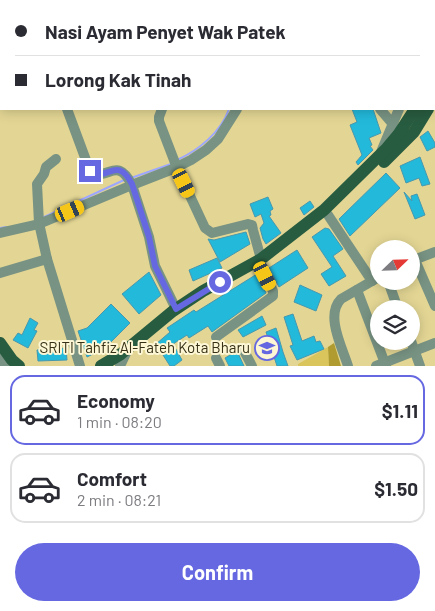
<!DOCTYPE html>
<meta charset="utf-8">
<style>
body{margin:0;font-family:Barlow,sans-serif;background:#f7f7f7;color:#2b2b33;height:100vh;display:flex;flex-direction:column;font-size:19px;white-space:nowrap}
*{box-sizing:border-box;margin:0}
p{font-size:16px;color:#7c7c81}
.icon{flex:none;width:28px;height:28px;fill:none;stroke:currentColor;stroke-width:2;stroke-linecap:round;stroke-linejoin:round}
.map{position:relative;height:366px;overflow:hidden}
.drawer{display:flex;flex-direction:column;background:#fff;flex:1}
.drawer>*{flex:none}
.guide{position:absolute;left:0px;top:0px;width:435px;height:110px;box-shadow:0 2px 12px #0003;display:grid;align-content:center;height:110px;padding:0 15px;background:#fff}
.needle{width:32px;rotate:67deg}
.fabs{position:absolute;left:370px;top:240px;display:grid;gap:10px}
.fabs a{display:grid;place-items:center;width:50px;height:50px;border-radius:50%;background:#fff;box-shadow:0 2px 12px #0003;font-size:25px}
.end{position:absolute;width:22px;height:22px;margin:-11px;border:6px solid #6568e1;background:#fff;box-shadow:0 0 0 2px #fff}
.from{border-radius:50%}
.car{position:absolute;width:15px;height:30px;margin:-15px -8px;border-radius:6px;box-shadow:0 0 4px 1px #0007;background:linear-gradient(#f5c518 24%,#345 0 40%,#f5c518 0 76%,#345 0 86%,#f5c518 0)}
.guide b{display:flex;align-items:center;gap:18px;height:48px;font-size:19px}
.guide b+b{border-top:1px solid #e1e1e2}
.guide i{width:12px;height:12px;background:#2b2b33}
ul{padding:9px 0 0;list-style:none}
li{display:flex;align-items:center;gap:15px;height:70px;margin:0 10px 8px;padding:0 5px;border:2px solid #e1e1e2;border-radius:15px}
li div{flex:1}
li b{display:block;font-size:19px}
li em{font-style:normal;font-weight:700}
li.selected{border-color:#6568e1}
li>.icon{width:45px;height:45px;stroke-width:1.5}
.primary-button{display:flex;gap:10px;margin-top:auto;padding:10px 15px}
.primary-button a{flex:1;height:58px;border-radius:30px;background:#6568e1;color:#fff;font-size:20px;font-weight:700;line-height:58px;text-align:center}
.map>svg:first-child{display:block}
.green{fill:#dac55d}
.forest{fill:#af9b30}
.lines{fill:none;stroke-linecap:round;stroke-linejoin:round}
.stream{stroke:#9da7fe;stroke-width:2}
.building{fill:#23b9db;stroke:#4798ae}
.minor{stroke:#789383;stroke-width:10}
.major{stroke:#285c40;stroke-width:12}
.route{stroke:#6568e1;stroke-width:6}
.labels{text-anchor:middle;stroke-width:4;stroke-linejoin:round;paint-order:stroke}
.poi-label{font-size:15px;fill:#363016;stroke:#fdf7d6;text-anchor:end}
</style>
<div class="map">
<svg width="435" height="366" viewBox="0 0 435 366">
<rect width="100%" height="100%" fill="#e3d694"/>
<path class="green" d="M328,347L329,366H298V364Z"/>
<path class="forest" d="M334,343L341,366H329L328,347Z"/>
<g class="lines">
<g class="stream">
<path d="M177,160C199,150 221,132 229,109"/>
<path d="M131,178L171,164"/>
<path d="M42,218L124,180"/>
<path d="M0,228L6,227"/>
</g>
</g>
<g class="building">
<path d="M352,109H373L381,133L369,138L372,145L370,146L373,150L358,165L356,162L362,155L350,125L357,122Z"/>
<path d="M428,131L435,143V147L427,151L420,137Z"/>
<path d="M420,157L430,184L422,186L419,178L406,183L400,166Z"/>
<path d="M386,173L400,188L350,236L339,219Z"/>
<path d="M404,192L412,201L411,196L417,194L425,215L415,219Z"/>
<path d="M268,197L273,209L270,211L271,215L269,216L281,233L266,244L263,239L260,228L264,223L261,214L255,217L250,204Z"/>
<path d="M310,201L314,207L304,215L300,208Z"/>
<path d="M325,228L329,229L343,249L333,256L346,276L329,286L321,274L332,267L312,237Z"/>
<path d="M246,232L250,244L220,262L208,239L214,240Z"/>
<path d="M297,250L308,268L279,287L269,268Z"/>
<path d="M217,258L222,268L193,281L189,270Z"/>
<path d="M149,272L161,295L139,314L122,294Z"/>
<path d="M257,274L266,293L212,332L208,326L189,338L187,335L173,344L182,360L174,366H170L156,344L170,332L167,328L194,310L196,312Z"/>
<path d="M300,285L322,295L316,311L294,302Z"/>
<path d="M111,304L130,323L105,348L87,357L78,331L87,328Z"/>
<path d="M293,314L302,341L314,336L316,342L320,341L324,349L297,360L290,346L293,345L284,317Z"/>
<path d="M262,316L266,325L243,337L238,330Z"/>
<path d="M30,318L38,323L34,330L37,331L28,348L13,340L18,333L22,335Z"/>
<path d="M276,328L283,352L288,366H277L266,332Z"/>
<path d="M66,348L67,360L38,361L37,350Z"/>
<path d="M237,351L244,366H229L225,358Z"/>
</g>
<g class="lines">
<g class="minor">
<path d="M8,0V1"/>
<path d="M63,0V1"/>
<path d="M98,0V1"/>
<path d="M197,0L198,1"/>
<path d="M214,0V1"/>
<path d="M376,0L377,1"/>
<path d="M285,1L286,0"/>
<path d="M434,37L435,35"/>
<path d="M0,90H1"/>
<path d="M67,109L90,171C108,183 116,154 132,185L149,237L155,266L176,309"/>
<path d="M162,109L159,117V121L177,168L205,228L212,233L248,224L252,225L253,230L261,259"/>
<path d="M380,109L392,123"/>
<path d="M381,152L399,109"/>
<path d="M56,159L46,167L44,174L37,184L39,223L47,259L80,366"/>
<path d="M328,215L372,281"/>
<path d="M0,233L39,224L132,185L173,169L191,160L206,150L218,139L237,109"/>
<path d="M415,260L435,306"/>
<path d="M411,261L435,252"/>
<path d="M0,273L47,259"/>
<path d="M388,281L398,309"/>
<path d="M357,290L386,366"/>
<path d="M216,337L273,296V291L258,261"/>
<path d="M411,341L420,366"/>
<path d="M243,349L252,366"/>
<path d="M0,350L5,366"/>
<path d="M216,358L220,366"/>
<path d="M120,366L128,349"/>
<path d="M348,366C342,347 325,315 341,299L379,277"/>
<path d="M376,366L435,343"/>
</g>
<g class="major">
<path d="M434,72L435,70"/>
<path d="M434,98L435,95"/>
<path d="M384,162L414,132L428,109"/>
<path d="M0,343L12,360L19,366"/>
<path d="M101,366L121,354L173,311L203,291L261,259L324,210L387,148L398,135L415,109"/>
</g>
</g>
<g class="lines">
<path class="route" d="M90,171C108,183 116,154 132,184L149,237L155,266L176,309L220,282"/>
</g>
<defs>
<symbol id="school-ring" viewBox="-11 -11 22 22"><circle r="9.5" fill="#fdf7d6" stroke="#6568e1" stroke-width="1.5"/><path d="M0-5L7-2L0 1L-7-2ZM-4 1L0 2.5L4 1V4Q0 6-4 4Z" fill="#6568e1"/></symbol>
</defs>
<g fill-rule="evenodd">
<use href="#school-ring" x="253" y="334" width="28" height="28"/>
</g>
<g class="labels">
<g class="poi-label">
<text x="250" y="353">SRITI Tahfiz Al-Fateh Kota Bharu</text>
</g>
</g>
</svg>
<div class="fabs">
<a><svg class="needle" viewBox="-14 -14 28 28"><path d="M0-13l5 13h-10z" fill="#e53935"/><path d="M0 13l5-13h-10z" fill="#7c7c81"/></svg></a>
<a><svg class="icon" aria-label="layers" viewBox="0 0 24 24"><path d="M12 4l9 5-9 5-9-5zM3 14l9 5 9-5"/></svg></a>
</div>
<i class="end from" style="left:220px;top:282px"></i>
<i class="end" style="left:90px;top:171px"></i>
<i class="car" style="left:184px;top:183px;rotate:154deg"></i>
<i class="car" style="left:70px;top:211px;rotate:67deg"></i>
<i class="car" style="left:265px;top:276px;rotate:153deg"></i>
<div class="guide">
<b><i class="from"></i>Nasi Ayam Penyet Wak Patek</b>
<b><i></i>Lorong Kak Tinah</b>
</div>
</div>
<section class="drawer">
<ul>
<li class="selected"><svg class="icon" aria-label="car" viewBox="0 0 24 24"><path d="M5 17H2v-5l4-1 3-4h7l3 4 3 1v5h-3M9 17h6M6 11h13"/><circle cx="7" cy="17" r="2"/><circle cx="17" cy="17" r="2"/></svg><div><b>Economy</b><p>1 min · 08:20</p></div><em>$1.11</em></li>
<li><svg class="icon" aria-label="car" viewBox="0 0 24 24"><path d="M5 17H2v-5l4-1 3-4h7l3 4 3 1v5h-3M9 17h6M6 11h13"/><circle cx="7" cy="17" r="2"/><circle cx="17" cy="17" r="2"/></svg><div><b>Comfort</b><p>2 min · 08:21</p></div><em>$1.50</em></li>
</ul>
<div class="primary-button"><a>Confirm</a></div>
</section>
